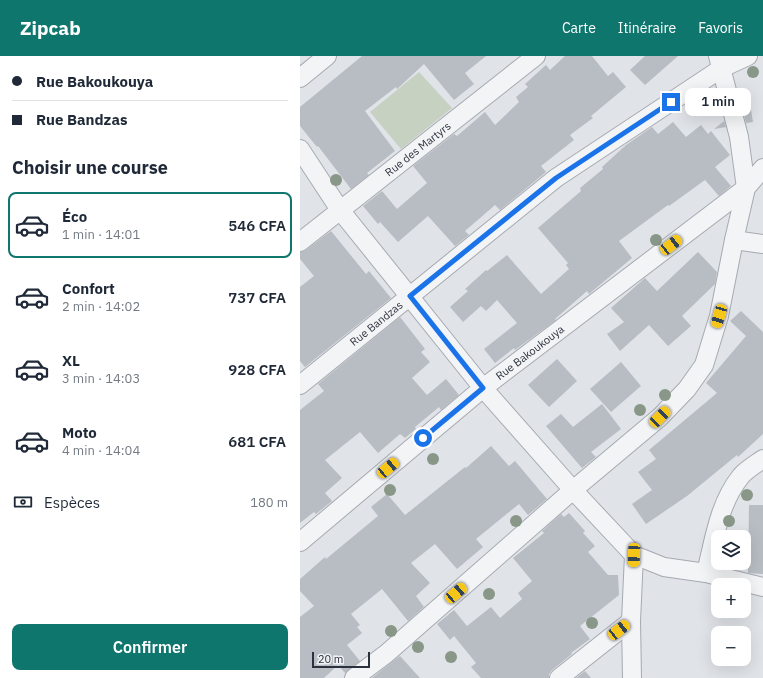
<!DOCTYPE html>
<html lang="fr">
<meta charset="utf-8">
<style>
body{margin:0;font-family:"IBM Plex Sans",sans-serif;background:#f6f6f7;color:#1f2937;height:100vh;display:flex;flex-direction:column;font-size:15px;white-space:nowrap}
*{box-sizing:border-box;margin:0}
p{font-size:13px;color:#747a83}
.icon{flex:none;width:22px;height:22px;fill:none;stroke:currentColor;stroke-width:2;stroke-linecap:round;stroke-linejoin:round}
.map{position:relative;flex:1;overflow:hidden}
.panel{display:flex;flex-direction:column;background:#fff;width:300px}
.panel>*{flex:none}
.banner{display:grid;align-content:center;height:88px;padding:0 12px;background:#fff}
.fabs{position:absolute;left:411px;top:474px;display:grid;gap:8px}
.fabs a{display:grid;place-items:center;width:40px;height:40px;border-radius:8px;background:#fff;box-shadow:0 4px 16px #0002;font-size:20px}
.scale{position:absolute;left:12px;bottom:10px;width:58px;box-sizing:border-box;padding-left:4px;border:2px solid #2b323d;border-top:0;font-size:11px;line-height:14px;white-space:nowrap;color:#2b323d;-webkit-text-stroke:3px #f0f2f5;paint-order:stroke}
.end{position:absolute;width:18px;height:18px;margin:-9px;border:5px solid #1a73e8;background:#fff;box-shadow:0 0 0 2px #fff}
.from{border-radius:50%}
.bubble{position:absolute;height:28px;border-radius:8px;background:#fff;box-shadow:0 4px 16px #0002;font-size:13px;font-weight:600;line-height:28px;text-align:center}
.car{position:absolute;width:12px;height:24px;margin:-12px -6px;border-radius:5px;box-shadow:0 0 3px 1px #0007;background:linear-gradient(#f5c518 24%,#345 0 40%,#f5c518 0 76%,#345 0 86%,#f5c518 0)}
.banner b{display:flex;align-items:center;gap:14px;height:38px;font-size:15px}
.banner b+b{border-top:1px solid #e0e1e3}
.banner i{width:10px;height:10px;background:#1f2937}
ul{padding:0;list-style:none}
li{display:flex;align-items:center;gap:12px;height:66px;margin:0 8px 6px;padding:0 4px;border:2px solid transparent;border-radius:8px}
li div{flex:1}
li b{display:block;font-size:15px}
li em{font-style:normal;font-weight:600}
li.on{border-color:#0f766e}
li>.icon{width:36px;height:36px;stroke-width:1.5}
h2{padding:0 12px;font-size:18px;line-height:48px}
.pay{display:flex;align-items:center;gap:10px;height:44px;padding:0 12px;font-size:15px}
.pay p{margin-inline-start:auto}
.button{display:flex;gap:8px;margin-top:auto;padding:8px 12px}
.button a{flex:1;height:46px;border-radius:8px;background:#0f766e;color:#fff;font-size:16px;font-weight:600;line-height:46px;text-align:center}
header{display:flex;align-items:center;gap:24px;box-sizing:border-box;height:56px;padding:0 20px;background:#0f766e;color:#fff}
header strong{font-size:19px}
nav{display:flex;gap:22px;margin-inline-start:auto;font-size:14px}
main{display:flex;flex:1;min-height:0}
.map>svg:first-child{display:block}
.green{fill:#c6d1c2}
.building{fill:#b8bdc4}
.lines{fill:none;stroke-linecap:round;stroke-linejoin:round}
.minor-casing{stroke:#a6aab1;stroke-width:20}
.minor{stroke:#f3f4f6;stroke-width:18}
.tree{fill:#889788}
.route{stroke:#1a73e8;stroke-width:5}
.labels{text-anchor:middle;stroke-width:3;stroke-linejoin:round;paint-order:stroke}
.street-label{font-size:11px;fill:#2b323d;stroke:#f0f2f5}
</style>
<header>
<strong>Zipcab</strong>
<nav><a>Carte</a><a>Itinéraire</a><a>Favoris</a></nav>
</header>
<main>
<section class="panel">
<div class="banner">
<b><i class="from"></i>Rue Bakoukouya</b>
<b><i></i>Rue Bandzas</b>
</div>
<h2>Choisir une course</h2>
<ul>
<li class="on"><svg class="icon" aria-label="car" viewBox="0 0 24 24"><path d="M5 17H2v-5l4-1 3-4h7l3 4 3 1v5h-3M9 17h6M6 11h13"/><circle cx="7" cy="17" r="2"/><circle cx="17" cy="17" r="2"/></svg><div><b>Éco</b><p>1 min · 14:01</p></div><em>546 CFA</em></li>
<li><svg class="icon" aria-label="car" viewBox="0 0 24 24"><path d="M5 17H2v-5l4-1 3-4h7l3 4 3 1v5h-3M9 17h6M6 11h13"/><circle cx="7" cy="17" r="2"/><circle cx="17" cy="17" r="2"/></svg><div><b>Confort</b><p>2 min · 14:02</p></div><em>737 CFA</em></li>
<li><svg class="icon" aria-label="car" viewBox="0 0 24 24"><path d="M5 17H2v-5l4-1 3-4h7l3 4 3 1v5h-3M9 17h6M6 11h13"/><circle cx="7" cy="17" r="2"/><circle cx="17" cy="17" r="2"/></svg><div><b>XL</b><p>3 min · 14:03</p></div><em>928 CFA</em></li>
<li><svg class="icon" aria-label="car" viewBox="0 0 24 24"><path d="M5 17H2v-5l4-1 3-4h7l3 4 3 1v5h-3M9 17h6M6 11h13"/><circle cx="7" cy="17" r="2"/><circle cx="17" cy="17" r="2"/></svg><div><b>Moto</b><p>4 min · 14:04</p></div><em>681 CFA</em></li>
</ul>
<div class="pay"><svg class="icon" aria-label="cash" viewBox="0 0 24 24"><path d="M3 7h18v10H3z"/><circle cx="12" cy="12" r="2"/></svg>Espèces<p>180 m</p></div>
<div class="button"><a>Confirmer</a></div>
</section>
<div class="map">
<svg width="463" height="622" viewBox="0 0 463 622">
<rect width="100%" height="100%" fill="#e0e3e8"/>
<path class="green" d="M119,16L152,52L101,93L70,56Z"/>
<g class="building">
<path d="M62,0H186L165,17L174,28L154,44L124,8L97,33L96,31L65,55L95,95L67,117L69,119L51,133L18,90L17,91L0,70V51Z"/>
<path d="M265,0H292L308,20L313,16L326,31L291,60L293,62L270,79L274,84L241,110L246,116L200,154L195,149L165,175L169,179L155,190L128,160L98,186L80,166L78,168L63,150L82,135L97,153L127,127L113,110L154,78L157,80L185,56L195,69L219,46L216,41L228,31L225,28L246,9L250,14Z"/>
<path d="M345,0H378L345,29L330,14Z"/>
<path d="M449,41L453,66L446,67L440,42Z"/>
<path d="M424,65L426,71L414,73Z"/>
<path d="M373,66L386,81L401,69L408,78L411,75L430,99L415,111L431,130L419,140L405,124L369,150L368,149L319,185L332,202L289,238L287,235L255,263L256,264L215,294L214,292L195,307L184,293L217,267L197,244L186,255L181,250L163,266L150,251L168,235L165,233L186,214L187,215L207,199L241,238L269,213L266,209L268,207L238,172L281,135L280,132L303,113L302,111L326,89L352,71L358,78Z"/>
<path d="M31,175L66,218L69,215L91,242L5,311L0,305V231L14,220L0,203V196L6,194Z"/>
<path d="M398,196L417,216L415,228L382,260L391,270L368,290L349,269L320,295L307,278L324,266L311,252L345,222L357,235Z"/>
<path d="M441,255L463,276V378L438,401L437,399L387,440L346,468L332,448L352,434L338,416L356,403L349,394L417,337L406,327L446,280L430,265Z"/>
<path d="M100,261L125,293L121,296L130,306L112,322L127,339L146,323L159,339L141,354L139,351L115,371L116,373L105,382L100,378L78,397L60,376L25,404L42,422L25,437L32,445L16,458L14,456L0,467V354L24,335L18,328Z"/>
<path d="M257,303L277,325L249,351L228,329Z"/>
<path d="M321,306L341,330L311,356L290,333Z"/>
<path d="M302,348L321,373L291,396L296,401L282,412L246,370L261,358L273,371Z"/>
<path d="M191,390L209,410L215,405L247,443L228,459L219,448L176,483L183,491L157,513L135,488L111,507L130,527L116,540L124,551L108,565L82,533L51,558L60,569L57,571L62,577L47,589L60,605L45,617L38,609L24,622H0V561L14,550L0,535V523L25,501L26,503L78,460L71,451L87,438L105,459L165,411L166,412Z"/>
<path d="M449,449H463V518L448,517Z"/>
<path d="M269,457L285,475L283,477L295,490L288,496L308,519H318L319,539L280,570L290,583L271,597L272,598L252,614L249,618V622H181L171,611L176,607L154,580L150,584L137,568L154,554L167,570L191,551L200,562L222,543L218,537L232,525L213,502L244,477L242,475L261,458L264,461Z"/>
<path d="M100,600L120,622H72L92,606Z"/>
<path d="M285,615L291,622H276Z"/>
</g>
<g class="lines">
<defs>
<g id="minor">
<path d="M0,22L27,0"/>
<path d="M0,93L40,154L183,332L273,434L334,499L364,511L406,517L463,531"/>
<path d="M434,184L463,188"/>
<path id="s1" d="M0,186L236,0"/>
<path id="s2" d="M0,329L256,122L422,12L448,0"/>
<path id="s3" d="M0,486L183,332L446,132L463,112"/>
<path d="M406,517C414,484 419,447 441,420C447,413 456,408 463,403"/>
<path d="M54,622L86,598L273,434L360,361L387,333L404,309L419,260L434,184L446,132L439,81L418,0"/>
<path d="M259,622L331,565"/>
<path d="M332,622L331,565L334,499"/>
</g>
</defs>
<use href="#minor" class="minor-casing"/>
<use href="#minor" class="minor"/>
</g>
<g class="tree">
<circle cx="453" cy="16" r="6"/>
<circle cx="36" cy="124" r="6"/>
<circle cx="356" cy="184" r="6"/>
<circle cx="365" cy="339" r="6"/>
<circle cx="340" cy="354" r="6"/>
<circle cx="133" cy="403" r="6"/>
<circle cx="90" cy="434" r="6"/>
<circle cx="447" cy="439" r="6"/>
<circle cx="216" cy="465" r="6"/>
<circle cx="429" cy="465" r="6"/>
<circle cx="189" cy="538" r="6"/>
<circle cx="292" cy="567" r="6"/>
<circle cx="91" cy="575" r="6"/>
<circle cx="118" cy="591" r="6"/>
<circle cx="151" cy="601" r="6"/>
</g>
<g class="lines">
<path class="route" d="M123,382L183,332L110,240L256,122L371,46"/>
</g>
<g class="labels">
<g class="street-label">
<text dy="4" stroke="none"><textPath href="#s1" startOffset="150">Rue des Martyrs</textPath></text>
<text dy="4" stroke="none"><textPath href="#s2" startOffset="98">Rue Bandzas</textPath></text>
<text dy="4" stroke="none"><textPath href="#s3" startOffset="298">Rue Bakoukouya</textPath></text>
</g>
</g>
</svg>
<div class="fabs">
<a><svg class="icon" aria-label="layers" viewBox="0 0 24 24"><path d="M12 4l9 5-9 5-9-5zM3 14l9 5 9-5"/></svg></a>
<a>+</a>
<a>−</a>
</div>
<div class="scale">20 m</div>
<i class="end from" style="left:123px;top:382px"></i>
<i class="end" style="left:371px;top:46px"></i>
<div class="bubble" style="left:385px;top:32px;width:66px">1 min</div>
<i class="car" style="left:371px;top:189px;rotate:52deg"></i>
<i class="car" style="left:419px;top:260px;rotate:197deg"></i>
<i class="car" style="left:360px;top:361px;rotate:45deg"></i>
<i class="car" style="left:88px;top:412px;rotate:50deg"></i>
<i class="car" style="left:334px;top:499px;rotate:182deg"></i>
<i class="car" style="left:156px;top:537px;rotate:49deg"></i>
<i class="car" style="left:319px;top:574px;rotate:52deg"></i>
</div>
</main>
